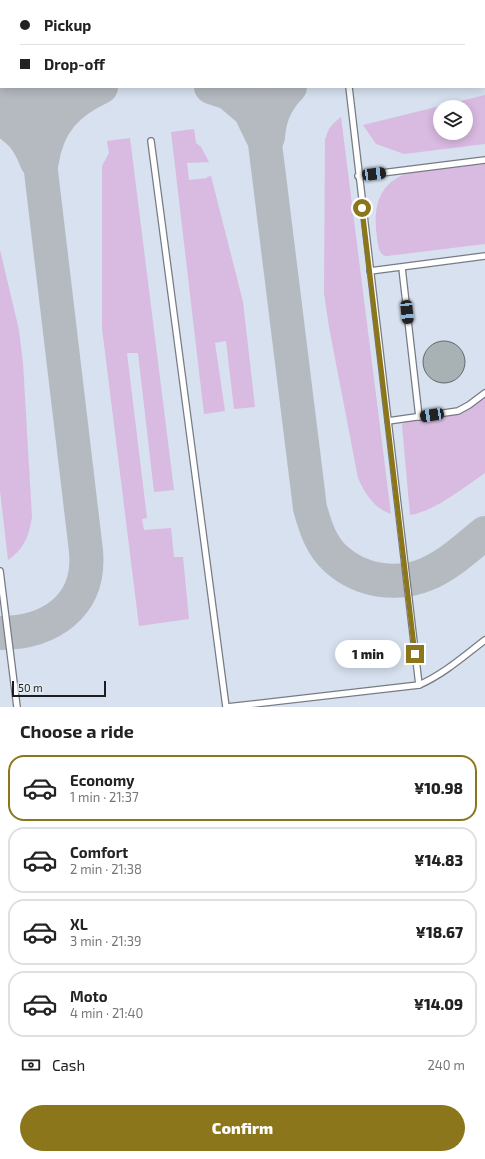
<!DOCTYPE html>
<meta charset="utf-8">
<style>
body{margin:0;font-family:"Exo 2",sans-serif;background:#f6f6f6;color:#222;height:100vh;display:flex;flex-direction:column;font-size:15px;white-space:nowrap}
*{box-sizing:border-box;margin:0}
p{font-size:13px;color:#767676}
.icon{flex:none;width:22px;height:22px;fill:none;stroke:currentColor;stroke-width:2;stroke-linecap:round;stroke-linejoin:round}
.map{position:relative;height:707px;overflow:hidden}
.drawer{display:flex;flex-direction:column;background:#fff;flex:1}
.drawer>*{flex:none}
.banner{position:absolute;left:0px;top:0px;width:485px;height:88px;box-shadow:0 2px 10px #0003;display:grid;align-content:center;height:88px;padding:0 20px;background:#fff}
.fabs{position:absolute;left:433px;top:100px;display:grid;gap:8px}
.fabs a{display:grid;place-items:center;width:40px;height:40px;border-radius:50%;background:#fff;box-shadow:0 2px 10px #0003;font-size:20px}
.scale{position:absolute;left:12px;bottom:10px;width:94px;box-sizing:border-box;padding-left:4px;border:2px solid #1b1d20;border-top:0;font-size:11px;line-height:14px;white-space:nowrap;color:#1b1d20;-webkit-text-stroke:3px #e4eaf1;paint-order:stroke}
.end{position:absolute;width:18px;height:18px;margin:-9px;border:5px solid #8c761b;background:#fff;box-shadow:0 0 0 2px #fff}
.from{border-radius:50%}
.bubble{position:absolute;height:28px;border-radius:14px;background:#fff;box-shadow:0 2px 10px #0003;font-size:13px;font-weight:800;line-height:28px;text-align:center}
.car{position:absolute;width:12px;height:24px;margin:-12px -6px;border-radius:5px;box-shadow:0 0 3px 1px #0007;background:linear-gradient(#222 24%,#8ab4d8 0 40%,#222 0 76%,#8ab4d8 0 86%,#222 0)}
.banner b{display:flex;align-items:center;gap:14px;height:38px;font-size:15px}
.banner b+b{border-top:1px solid #e0e0e0}
.banner i{width:10px;height:10px;background:#222}
ul{padding:0;list-style:none}
li{display:flex;align-items:center;gap:12px;height:66px;margin:0 8px 6px;padding:0 12px;border:2px solid #e0e0e0;border-radius:16px}
li div{flex:1}
li b{display:block;font-size:15px}
li em{font-style:normal;font-weight:800}
li.active{border-color:#8c761b}
li>.icon{width:36px;height:36px;stroke-width:1.5}
h2{padding:0 20px;font-size:18px;line-height:48px}
.pay{display:flex;align-items:center;gap:10px;height:44px;padding:0 20px;font-size:15px}
.pay p{margin-inline-start:auto}
.cta{display:flex;gap:8px;margin-top:auto;padding:8px 20px}
.cta a{flex:1;height:46px;border-radius:24px;background:#8c761b;color:#fff;font-size:16px;font-weight:800;line-height:46px;text-align:center}
.map>svg:first-child{display:block}
.built{fill:#d7e1ef;fill-rule:evenodd}
.green{fill:#d9bae1;fill-rule:evenodd}
.lines{fill:none;stroke-linecap:round;stroke-linejoin:round}
.taxiway{stroke:#b4bac0;stroke-width:34}
.building{fill:#a8b2b5;stroke:#616a6e}
.lane-casing{stroke:#777c83;stroke-width:8}
.lane{stroke:#fff;stroke-width:5.5}
.route{stroke:#8c761b;stroke-width:5}
</style>
<div class="map">
<svg width="485" height="707" viewBox="0 0 485 707">
<rect width="100%" height="100%" fill="#e4eaf1"/>
<path class="built" d="M0,0H485V707H0ZM1,1H484V87H1ZM440,107H466V133H440Z"/>
<g class="green">
<path d="M485,95V144L404,154L376,144L363,125ZM440,107H466V133H440Z"/>
<path d="M341,117L391,514C373,507 366,495 358,478L329,327L324,293L325,138H326C327,129 334,122 341,117Z"/>
<path d="M194,129L196,143L201,147L209,162L187,163L189,180L207,178V177L211,176L243,302L255,407L234,409L226,341L215,343L225,411L204,414L171,132Z"/>
<path d="M130,138L174,490L154,492L138,353H127L147,518L142,519L144,530L171,528L174,557H183L189,619L139,626L102,328V166L109,153L107,141Z"/>
<path d="M485,164V244L395,255C391,255 386,257 383,255C378,251 378,243 377,238C374,215 375,191 397,178C412,168 465,166 485,164Z"/>
<path d="M0,250L19,330L23,363L32,517C29,536 24,549 8,560L0,491Z"/>
<path d="M485,393V473C464,487 436,511 410,515L402,425L404,421L461,412Z"/>
</g>
<g class="lines">
<g class="taxiway">
<path d="M20,0V1"/>
<path d="M252,0V1"/>
<path d="M484,38H485"/>
<path d="M0,71L1,70"/>
<path d="M211,87L229,93L250,111L262,136"/>
<path d="M258,87L310,508C315,526 321,546 336,559C360,581 397,587 427,574C449,565 467,547 485,533"/>
<path d="M0,97L55,90"/>
<path d="M0,118C21,131 28,139 37,162"/>
<path d="M268,137C269,117 276,101 290,87"/>
<path d="M42,161C47,124 68,102 101,87"/>
<path d="M0,633C50,633 91,606 86,551L31,87"/>
</g>
</g>
<circle class="building" cx="444" cy="362" r="21"/>
<g class="lines">
<defs>
<g id="lane">
<path d="M338,0V1"/>
<path d="M349,87L419,685"/>
<path d="M151,141L226,707"/>
<path d="M358,176L485,160"/>
<path d="M402,268L419,417"/>
<path d="M370,271L485,256"/>
<path d="M388,421L458,411L469,405L485,393"/>
<path d="M0,571L17,707"/>
<path d="M227,707L419,685C444,674 464,656 485,640"/>
</g>
</defs>
<use href="#lane" class="lane-casing"/>
<use href="#lane" class="lane"/>
</g>
<g class="lines">
<path class="route" d="M362,208L415,654"/>
</g>
</svg>
<div class="fabs">
<a><svg class="icon" aria-label="layers" viewBox="0 0 24 24"><path d="M12 4l9 5-9 5-9-5zM3 14l9 5 9-5"/></svg></a>
</div>
<div class="scale">50 m</div>
<i class="end from" style="left:362px;top:208px"></i>
<i class="end" style="left:415px;top:654px"></i>
<div class="bubble" style="left:335px;top:640px;width:66px">1 min</div>
<i class="car" style="left:374px;top:174px;rotate:83deg"></i>
<i class="car" style="left:407px;top:312px;rotate:174deg"></i>
<i class="car" style="left:432px;top:415px;rotate:261deg"></i>
<div class="banner">
<b><i class="from"></i>Pickup</b>
<b><i></i>Drop-off</b>
</div>
</div>
<section class="drawer">
<h2>Choose a ride</h2>
<ul>
<li class="active"><svg class="icon" aria-label="car" viewBox="0 0 24 24"><path d="M5 17H2v-5l4-1 3-4h7l3 4 3 1v5h-3M9 17h6M6 11h13"/><circle cx="7" cy="17" r="2"/><circle cx="17" cy="17" r="2"/></svg><div><b>Economy</b><p>1 min · 21:37</p></div><em>¥10.98</em></li>
<li><svg class="icon" aria-label="car" viewBox="0 0 24 24"><path d="M5 17H2v-5l4-1 3-4h7l3 4 3 1v5h-3M9 17h6M6 11h13"/><circle cx="7" cy="17" r="2"/><circle cx="17" cy="17" r="2"/></svg><div><b>Comfort</b><p>2 min · 21:38</p></div><em>¥14.83</em></li>
<li><svg class="icon" aria-label="car" viewBox="0 0 24 24"><path d="M5 17H2v-5l4-1 3-4h7l3 4 3 1v5h-3M9 17h6M6 11h13"/><circle cx="7" cy="17" r="2"/><circle cx="17" cy="17" r="2"/></svg><div><b>XL</b><p>3 min · 21:39</p></div><em>¥18.67</em></li>
<li><svg class="icon" aria-label="car" viewBox="0 0 24 24"><path d="M5 17H2v-5l4-1 3-4h7l3 4 3 1v5h-3M9 17h6M6 11h13"/><circle cx="7" cy="17" r="2"/><circle cx="17" cy="17" r="2"/></svg><div><b>Moto</b><p>4 min · 21:40</p></div><em>¥14.09</em></li>
</ul>
<div class="pay"><svg class="icon" aria-label="cash" viewBox="0 0 24 24"><path d="M3 7h18v10H3z"/><circle cx="12" cy="12" r="2"/></svg>Cash<p>240 m</p></div>
<div class="cta"><a>Confirm</a></div>
</section>
